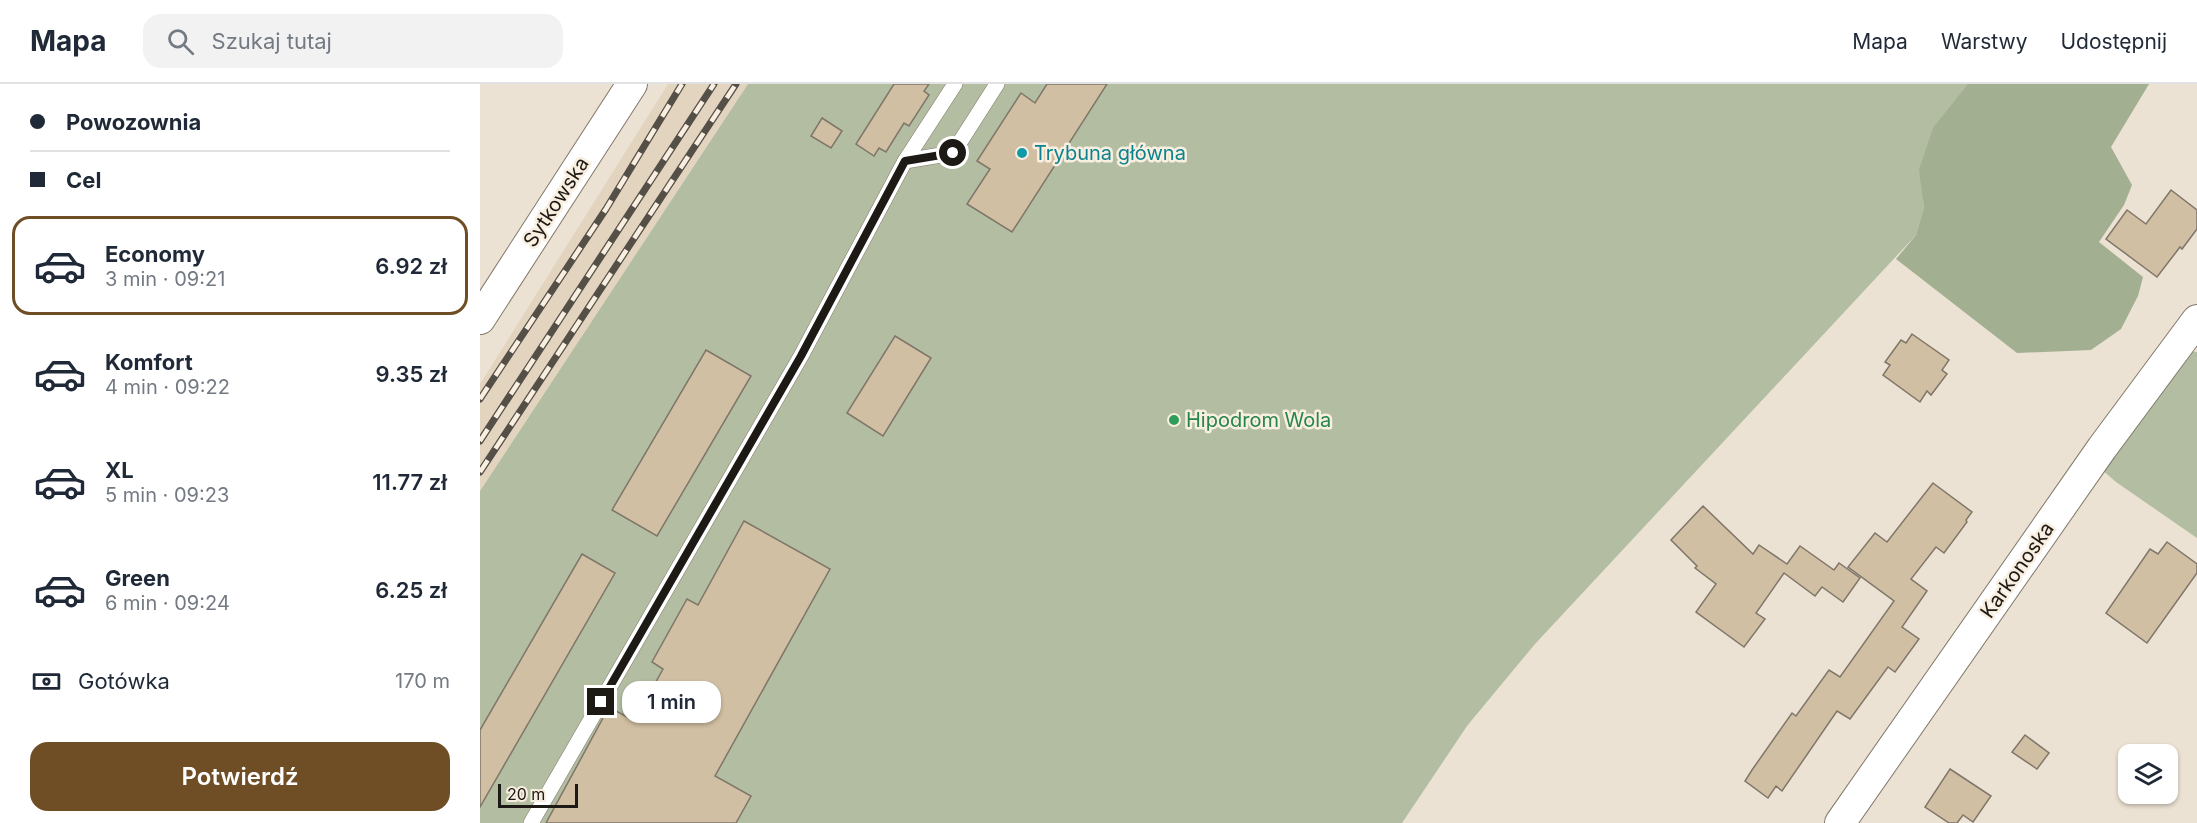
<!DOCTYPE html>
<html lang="pl">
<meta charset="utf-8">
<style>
body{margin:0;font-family:Inter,sans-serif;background:#f2f2f3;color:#1f2937;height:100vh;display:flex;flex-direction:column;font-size:22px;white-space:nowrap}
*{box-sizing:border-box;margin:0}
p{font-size:20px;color:#747a83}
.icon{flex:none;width:33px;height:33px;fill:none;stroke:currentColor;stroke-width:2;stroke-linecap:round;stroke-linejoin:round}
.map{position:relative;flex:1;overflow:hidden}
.drawer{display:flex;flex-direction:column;background:#fff;width:480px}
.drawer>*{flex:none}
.top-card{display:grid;align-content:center;height:132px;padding:0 30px;background:#fff}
.controls{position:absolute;left:1638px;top:660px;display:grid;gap:12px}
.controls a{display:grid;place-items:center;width:60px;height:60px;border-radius:12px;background:#fff;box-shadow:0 2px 4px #0004;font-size:30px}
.scale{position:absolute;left:18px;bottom:15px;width:80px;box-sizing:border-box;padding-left:6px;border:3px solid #1d1914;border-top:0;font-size:16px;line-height:21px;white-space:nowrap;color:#1d1914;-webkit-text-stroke:4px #f9efe0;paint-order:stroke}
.end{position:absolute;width:27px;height:27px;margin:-14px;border:8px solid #1d1914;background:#fff;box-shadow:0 0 0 3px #fff}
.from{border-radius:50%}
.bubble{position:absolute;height:42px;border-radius:18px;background:#fff;box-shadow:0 2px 4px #0004;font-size:20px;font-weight:600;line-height:42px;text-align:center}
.top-card b{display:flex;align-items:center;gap:21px;height:57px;font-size:22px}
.top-card b+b{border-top:2px solid #e0e1e3}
.top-card i{width:15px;height:15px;background:#1f2937}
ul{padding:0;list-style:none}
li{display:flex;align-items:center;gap:18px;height:99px;margin:0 12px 9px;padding:0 18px;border:3px solid transparent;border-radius:18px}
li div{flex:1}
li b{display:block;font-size:22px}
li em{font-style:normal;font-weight:600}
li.on{border-color:#6f4e25}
li>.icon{width:54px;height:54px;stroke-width:1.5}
.pay{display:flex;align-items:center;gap:15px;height:66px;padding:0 30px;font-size:22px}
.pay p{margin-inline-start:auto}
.button{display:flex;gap:12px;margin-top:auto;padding:12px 30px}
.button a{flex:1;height:69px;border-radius:18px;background:#6f4e25;color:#fff;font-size:24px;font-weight:600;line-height:69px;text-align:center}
header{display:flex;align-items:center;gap:36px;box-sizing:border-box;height:84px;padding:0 30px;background:#fff;border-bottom:2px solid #e0e1e3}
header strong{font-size:28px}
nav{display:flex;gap:33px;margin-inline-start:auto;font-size:21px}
.search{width:420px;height:54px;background:#f2f2f3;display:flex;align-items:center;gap:15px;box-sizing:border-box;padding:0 21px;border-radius:18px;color:#747a83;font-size:22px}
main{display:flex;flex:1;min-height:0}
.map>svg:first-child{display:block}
.built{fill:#e3d4bf}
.green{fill:#b2bda2}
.forest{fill:#a3af91}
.building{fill:#d1bfa3;stroke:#7f7669;stroke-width:1.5}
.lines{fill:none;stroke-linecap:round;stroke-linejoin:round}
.lane-casing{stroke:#81786a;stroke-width:16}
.street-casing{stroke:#81786a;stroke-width:32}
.lane{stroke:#fff;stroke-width:15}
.street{stroke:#fff;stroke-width:30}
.rail-casing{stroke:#544f47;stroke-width:7}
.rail{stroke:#f9efe0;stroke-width:4.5;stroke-dasharray:14;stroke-linecap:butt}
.route{stroke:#1d1914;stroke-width:8}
.culture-dot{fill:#0f9aa8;stroke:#f9efe0;stroke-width:2}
.leisure-dot{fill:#2e9e5b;stroke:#f9efe0;stroke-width:2}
.labels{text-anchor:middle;stroke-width:5;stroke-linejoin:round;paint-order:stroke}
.culture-label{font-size:20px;fill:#0d838f;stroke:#f9efe0;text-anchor:start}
.street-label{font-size:20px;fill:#1d1914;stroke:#f9efe0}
.leisure-label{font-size:20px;fill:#27864d;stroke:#f9efe0;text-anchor:start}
</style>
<header>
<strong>Mapa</strong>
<div class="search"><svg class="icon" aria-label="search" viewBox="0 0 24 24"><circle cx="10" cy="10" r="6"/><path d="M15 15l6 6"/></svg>Szukaj tutaj</div>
<nav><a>Mapa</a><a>Warstwy</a><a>Udostępnij</a></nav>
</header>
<main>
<section class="drawer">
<div class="top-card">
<b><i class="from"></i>Powozownia</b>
<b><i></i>Cel</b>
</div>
<ul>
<li class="on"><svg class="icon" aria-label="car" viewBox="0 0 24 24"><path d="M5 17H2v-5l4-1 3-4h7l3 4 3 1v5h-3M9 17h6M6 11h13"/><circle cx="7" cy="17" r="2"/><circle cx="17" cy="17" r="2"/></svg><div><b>Economy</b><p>3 min · 09:21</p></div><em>6.92 zł</em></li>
<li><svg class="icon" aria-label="car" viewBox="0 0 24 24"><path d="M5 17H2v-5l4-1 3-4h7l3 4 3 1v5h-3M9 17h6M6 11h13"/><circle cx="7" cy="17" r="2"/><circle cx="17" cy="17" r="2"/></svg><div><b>Komfort</b><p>4 min · 09:22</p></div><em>9.35 zł</em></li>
<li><svg class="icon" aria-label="car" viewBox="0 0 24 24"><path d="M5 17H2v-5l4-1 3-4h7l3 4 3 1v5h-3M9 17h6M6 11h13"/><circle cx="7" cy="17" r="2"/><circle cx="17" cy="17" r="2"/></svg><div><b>XL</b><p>5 min · 09:23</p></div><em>11.77 zł</em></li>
<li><svg class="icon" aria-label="car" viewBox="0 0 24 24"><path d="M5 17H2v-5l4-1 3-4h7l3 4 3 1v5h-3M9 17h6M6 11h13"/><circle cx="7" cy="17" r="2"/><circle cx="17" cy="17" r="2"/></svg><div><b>Green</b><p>6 min · 09:24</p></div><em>6.25 zł</em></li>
</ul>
<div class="pay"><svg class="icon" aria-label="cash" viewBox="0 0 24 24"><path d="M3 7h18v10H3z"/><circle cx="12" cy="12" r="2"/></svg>Gotówka<p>170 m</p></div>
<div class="button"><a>Potwierdź</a></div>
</section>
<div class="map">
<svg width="1717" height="739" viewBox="0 0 1717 739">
<rect width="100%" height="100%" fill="#ece2d3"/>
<path class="built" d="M188,0H268L0,407V300Z"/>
<g class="green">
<path d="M268,0H1492L1443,113L1444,123L1436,151L1055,560L987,642L922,739H0V407Z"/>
<path d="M1708,267L1717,268V454L1636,398L1620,384Z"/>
</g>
<path class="forest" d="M1488,0H1669L1631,63L1652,101L1644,121L1619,158L1663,193L1658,212L1641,245L1611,266L1537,269L1416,175L1436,151L1444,123L1439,86L1453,44Z"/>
<g class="building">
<path d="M414,0H449L444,7L449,11L429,42L424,39L406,68L399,64L394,72L376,60Z"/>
<path d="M567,0H627L532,148L487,120L510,85L497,77L541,9L555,19Z"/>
<path d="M342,34L362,47L351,64L331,52Z"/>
<path d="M1691,106L1717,126V145L1702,165L1700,163L1677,193L1626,155L1647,126L1666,140Z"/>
<path d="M1432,250L1469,276L1462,286L1467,290L1451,311L1447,307L1440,318L1403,291L1410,281L1405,278L1421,256L1426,259Z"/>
<path d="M415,252L451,274L403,352L367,329Z"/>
<path d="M226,266L271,292L177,452L132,426Z"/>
<path d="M1453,399L1492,428L1486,436L1487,438L1464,469L1456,463L1431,495L1447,507L1422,543L1439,555L1415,588L1408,583L1370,635L1357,627L1302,707L1296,702L1288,714L1265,697L1272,686L1312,629L1316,632L1349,586L1360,593L1414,517L1368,483L1395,449L1407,458Z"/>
<path d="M1223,422L1273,470L1279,461L1307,480L1320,462L1354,486L1359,479L1380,494L1363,518L1342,503L1335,512L1304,489L1276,529L1285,535L1264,563L1216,528L1236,500L1215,484L1217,482L1191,456Z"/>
<path d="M264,437L350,485L235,692L271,712L256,739H66L129,623L154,637L183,585L172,578L207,515L218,521Z"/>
<path d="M1687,458L1717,480V489L1667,559L1626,529L1670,465L1678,470Z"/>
<path d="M102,470L135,489L0,723V646Z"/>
<path d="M1545,651L1569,669L1557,685L1532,668Z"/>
<path d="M1470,685L1511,712L1493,738L1483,731L1477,739H1469L1445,723Z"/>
</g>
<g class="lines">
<defs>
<g id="lane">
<path d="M425,77L473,69L517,0"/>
<path d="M51,739L321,272L425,77L475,0"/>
</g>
<g id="street">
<path d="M0,235L152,0"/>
<path d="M1360,739L1622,364L1717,236"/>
</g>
</defs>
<use href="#lane" class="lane-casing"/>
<use href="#street" class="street-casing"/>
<use href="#lane" class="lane"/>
<use href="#street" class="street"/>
<defs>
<g id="rail">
<path d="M0,315L126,125L202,0"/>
<path d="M0,357L234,0"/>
<path d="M0,388L256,0"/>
</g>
</defs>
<use href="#rail" class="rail-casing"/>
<use href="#rail" class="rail"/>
</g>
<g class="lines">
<path class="route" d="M121,618L321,272L425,77L473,69"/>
</g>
<circle class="culture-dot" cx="542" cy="69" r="6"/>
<circle class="leisure-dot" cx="694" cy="336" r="6"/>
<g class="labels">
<g class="culture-label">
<text x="554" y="76">Trybuna główna</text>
</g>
<g class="street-label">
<text transform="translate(76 118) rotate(-57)" y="7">Sytkowska</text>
<text transform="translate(1537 486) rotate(-55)" y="7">Karkonoska</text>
</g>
<g class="leisure-label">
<text x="706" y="343">Hipodrom Wola</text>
</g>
</g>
</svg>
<div class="controls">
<a><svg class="icon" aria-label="layers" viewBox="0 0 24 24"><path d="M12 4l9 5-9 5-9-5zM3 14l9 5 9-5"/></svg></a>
</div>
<div class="scale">20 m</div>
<i class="end from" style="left:473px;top:69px"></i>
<i class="end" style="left:121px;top:618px"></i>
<div class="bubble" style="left:142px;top:597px;width:99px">1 min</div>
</div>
</main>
